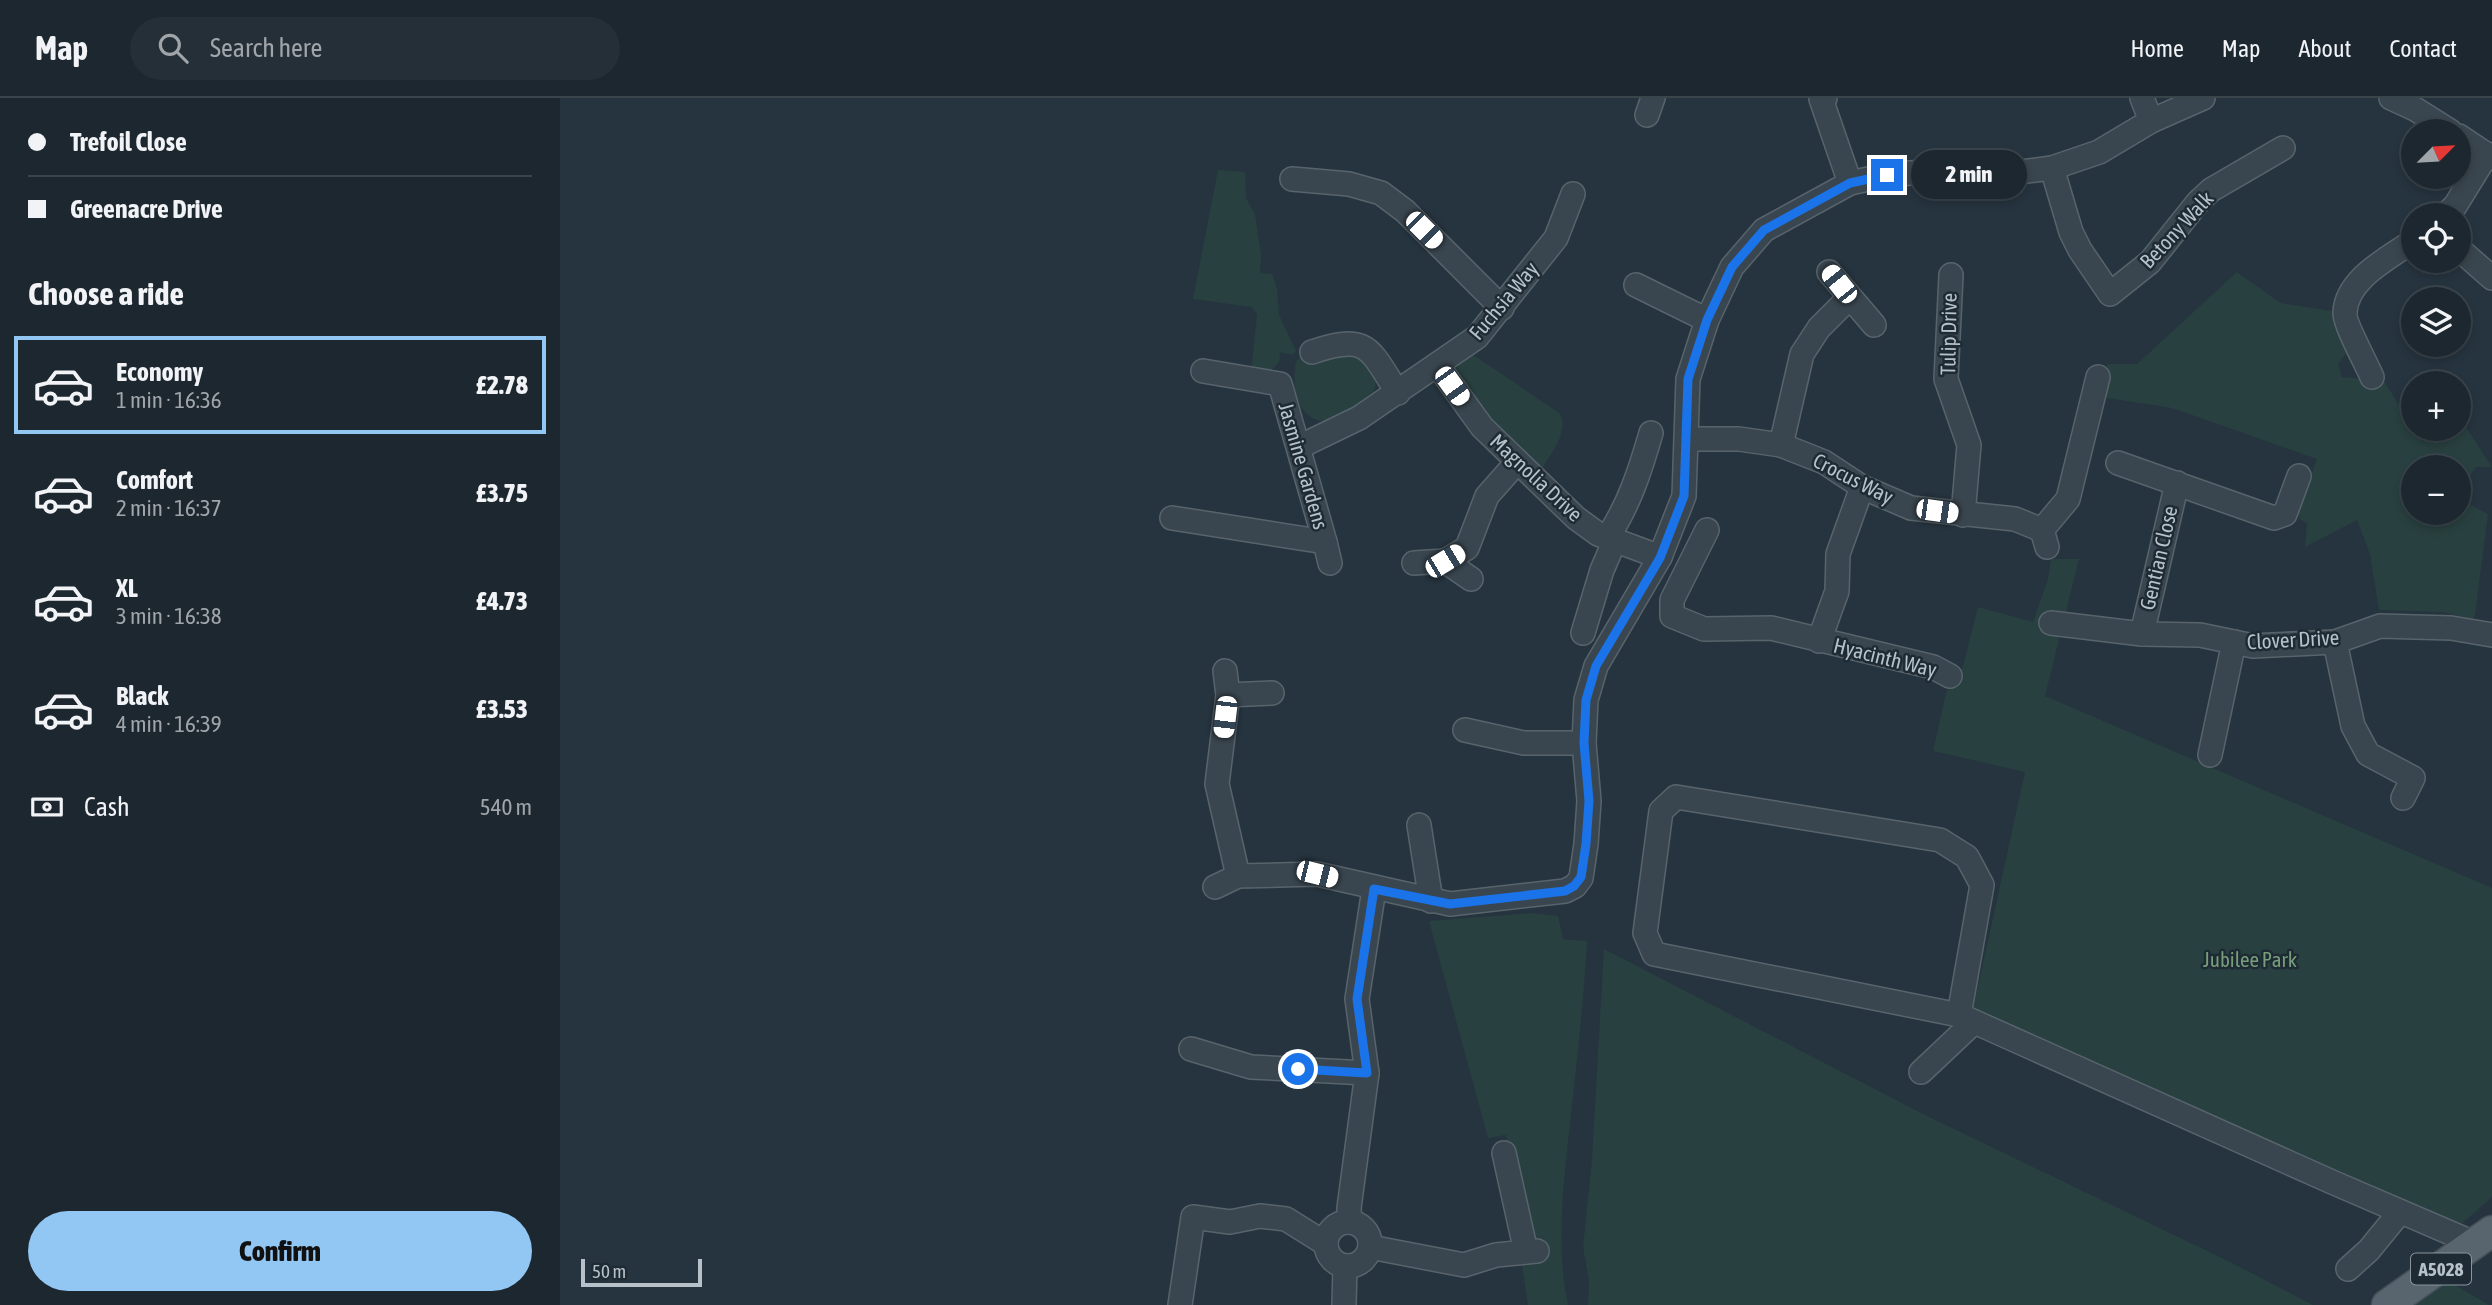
<!DOCTYPE html>
<meta charset="utf-8">
<style>
body{margin:0;font-family:"Asap Condensed",sans-serif;background:#252f37;color:#f1f3f6;height:100vh;display:flex;flex-direction:column;font-size:26px;white-space:nowrap}
*{box-sizing:border-box;margin:0}
p{font-size:23px;color:#a0a5aa}
.icon{flex:none;width:38px;height:38px;fill:none;stroke:currentColor;stroke-width:2;stroke-linecap:round;stroke-linejoin:round}
.map{position:relative;flex:1;overflow:hidden}
.panel{display:flex;flex-direction:column;background:#1c272f;width:560px}
.panel>*{flex:none}
.hud{display:grid;align-content:center;height:154px;padding:0 28px;background:#1c272f}
.needle{width:46px;rotate:66deg}
.buttons{position:absolute;left:1841px;top:21px;display:grid;gap:14px}
.buttons a{display:grid;place-items:center;width:70px;height:70px;border-radius:50%;background:#1c272f;box-shadow:0 4px 10px #0003,0 0 0 2px #3a444b;font-size:35px}
.scale{position:absolute;left:21px;bottom:18px;width:121px;box-sizing:border-box;padding-left:7px;border:4px solid #b7c1c9;border-top:0;font-size:19px;line-height:24px;white-space:nowrap;color:#b7c1c9;-webkit-text-stroke:5px #1f2b34;paint-order:stroke}
.end{position:absolute;width:32px;height:32px;margin:-16px;border:9px solid #1a73e8;background:#fff;box-shadow:0 0 0 4px #fff}
.from{border-radius:50%}
.bubble{position:absolute;height:49px;border-radius:24px;background:#1c272f;box-shadow:0 4px 10px #0003,0 0 0 2px #3a444b;font-size:23px;font-weight:800;line-height:49px;text-align:center}
.car{position:absolute;width:21px;height:42px;margin:-21px -10px;border-radius:9px;box-shadow:0 0 5px 2px #0007;background:linear-gradient(#fff 24%,#345 0 40%,#fff 0 76%,#345 0 86%,#fff 0)}
.hud b{display:flex;align-items:center;gap:24px;height:66px;font-size:26px}
.hud b+b{border-top:2px solid #3a444b}
.hud i{width:18px;height:18px;background:#f1f3f6}
ul{padding:0;list-style:none}
li{display:flex;align-items:center;gap:21px;height:98px;margin:0 14px 10px;padding:0 14px;border:4px solid transparent;border-radius:0px}
li div{flex:1}
li b{display:block;font-size:26px}
li em{font-style:normal;font-weight:800}
li.current{border-color:#92c6f3}
li>.icon{width:63px;height:63px;stroke-width:1.5}
h2{padding:0 28px;font-size:32px;line-height:84px}
.pay{display:flex;align-items:center;gap:18px;height:77px;padding:0 28px;font-size:26px}
.pay p{margin-inline-start:auto}
.button{display:flex;gap:14px;margin-top:auto;padding:14px 28px}
.button a{flex:1;height:80px;border-radius:42px;background:#92c6f3;color:#111;font-size:28px;font-weight:800;line-height:80px;text-align:center}
header{display:flex;align-items:center;gap:42px;box-sizing:border-box;height:98px;padding:0 35px;background:#1c272f;border-bottom:2px solid #3a444b}
header strong{font-size:33px}
nav{display:flex;gap:38px;margin-inline-start:auto;font-size:24px}
.search{width:490px;height:63px;background:#252f37;display:flex;align-items:center;gap:18px;box-sizing:border-box;padding:0 24px;border-radius:38px;color:#a0a5aa;font-size:26px}
main{display:flex;flex:1;min-height:0}
.map>svg:first-child{display:block}
.green{fill:#28403f}
.lines{fill:none;stroke-linecap:round;stroke-linejoin:round}
.minor-casing{stroke:#58646c;stroke-width:26}
.major-casing{stroke:#444f58;stroke-width:33}
.minor{stroke:#3a464f;stroke-width:23}
.major{stroke:#59656e;stroke-width:30}
.route{stroke:#1a73e8;stroke-width:9}
.labels{text-anchor:middle;stroke-width:5;stroke-linejoin:round;paint-order:stroke}
.shield{fill:#1f2b34;stroke:#89949c;stroke-width:2}
.shield-label{font-size:19px;font-weight:bold;fill:#b7c1c9}
.street-label{font-size:21px;fill:#b7c1c9;stroke:#1f2b34}
.park-label{font-size:21px;fill:#769e7a;stroke:#1f2b34}
</style>
<header>
<strong>Map</strong>
<div class="search"><svg class="icon" aria-label="search" viewBox="0 0 24 24"><circle cx="10" cy="10" r="6"/><path d="M15 15l6 6"/></svg>Search here</div>
<nav><a>Home</a><a>Map</a><a>About</a><a>Contact</a></nav>
</header>
<main>
<section class="panel">
<div class="hud">
<b><i class="from"></i>Trefoil Close</b>
<b><i></i>Greenacre Drive</b>
</div>
<h2>Choose a ride</h2>
<ul>
<li class="current"><svg class="icon" aria-label="car" viewBox="0 0 24 24"><path d="M5 17H2v-5l4-1 3-4h7l3 4 3 1v5h-3M9 17h6M6 11h13"/><circle cx="7" cy="17" r="2"/><circle cx="17" cy="17" r="2"/></svg><div><b>Economy</b><p>1 min · 16:36</p></div><em>£2.78</em></li>
<li><svg class="icon" aria-label="car" viewBox="0 0 24 24"><path d="M5 17H2v-5l4-1 3-4h7l3 4 3 1v5h-3M9 17h6M6 11h13"/><circle cx="7" cy="17" r="2"/><circle cx="17" cy="17" r="2"/></svg><div><b>Comfort</b><p>2 min · 16:37</p></div><em>£3.75</em></li>
<li><svg class="icon" aria-label="car" viewBox="0 0 24 24"><path d="M5 17H2v-5l4-1 3-4h7l3 4 3 1v5h-3M9 17h6M6 11h13"/><circle cx="7" cy="17" r="2"/><circle cx="17" cy="17" r="2"/></svg><div><b>XL</b><p>3 min · 16:38</p></div><em>£4.73</em></li>
<li><svg class="icon" aria-label="car" viewBox="0 0 24 24"><path d="M5 17H2v-5l4-1 3-4h7l3 4 3 1v5h-3M9 17h6M6 11h13"/><circle cx="7" cy="17" r="2"/><circle cx="17" cy="17" r="2"/></svg><div><b>Black</b><p>4 min · 16:39</p></div><em>£3.53</em></li>
</ul>
<div class="pay"><svg class="icon" aria-label="cash" viewBox="0 0 24 24"><path d="M3 7h18v10H3z"/><circle cx="12" cy="12" r="2"/></svg>Cash<p>540 m</p></div>
<div class="button"><a>Confirm</a></div>
</section>
<div class="map">
<svg width="1932" height="1207" viewBox="0 0 1932 1207">
<rect width="100%" height="100%" fill="#26343f"/>
<g class="green">
<path d="M658,72L685,74L686,100L695,116L701,157L700,175L712,176L717,191L719,217L736,253L733,257L720,254L719,264L711,273L691,274L697,217L692,209L633,201Z"/>
<path d="M1677,174L1720,205L1772,213L1778,221L1787,254L1778,266L1782,279L1824,283L1862,344L1883,331H1899L1900,320L1932,369H1916L1899,393V369H1853V415H1899V401L1928,416L1915,516L1913,521L1882,514L1819,512L1810,456L1797,422L1745,449L1747,425L1739,421V410L1757,361L1612,310L1541,299L1547,266H1577Z"/>
<path d="M795,247L817,279L814,293C802,302 787,316 773,322C766,325 757,323 751,319C733,307 733,283 736,263L743,258Z"/>
<path d="M912,256L999,315C1011,331 990,356 983,370L937,331L894,274L897,267Z"/>
<path d="M1491,461H1519L1485,598L1932,790V1099L1899,1128L1413,911L1465,674L1373,653L1386,595L1403,568L1418,509L1473,524L1488,481Z"/>
<path d="M972,815L998,818L1003,841L1027,843C1024,895 1019,946 1013,998C1006,1066 994,1140 1008,1207H968L962,1166L985,1161V1144L969,1141L946,1037L928,1040L869,823Z"/>
<path d="M1044,851L1365,1017L1670,1164L1753,1207H1028L1029,1183L1023,1149L1032,1061Z"/>
<path d="M1888,1183L1929,1207H1852Z"/>
</g>
<g class="lines">
<defs>
<g id="minor">
<path d="M1265,0L1261,1L1290,85"/>
<path d="M1582,0L1591,23"/>
<path d="M1831,0L1855,11L1890,33"/>
<path d="M1087,17L1093,0"/>
<path d="M1899,38L1932,60"/>
<path d="M1492,70L1511,134L1520,152L1550,196L1590,164L1638,104L1651,92L1723,50"/>
<path d="M732,81L789,86L821,95L845,113L942,210"/>
<path d="M1885,117L1895,108L1927,56"/>
<path d="M1899,151L1932,180"/>
<path d="M1269,174L1314,227"/>
<path d="M1391,177L1386,281L1409,347L1403,417"/>
<path d="M1076,187L1147,222"/>
<path d="M752,254C808,235 809,250 838,295"/>
<path d="M878,268L922,329L1016,420L1038,436L1100,459"/>
<path d="M1812,279C1807,267 1784,225 1785,215C1786,181 1829,160 1853,143"/>
<path d="M1127,341H1179L1221,347L1264,364L1302,389L1351,410L1455,421L1482,432L1487,449"/>
<path d="M1221,347L1242,256L1259,230L1290,199"/>
<path d="M739,349L799,320L917,239L996,140L1013,96"/>
<path d="M1558,365L1714,420L1725,416L1739,378"/>
<path d="M612,420L765,444L720,286L643,273"/>
<path d="M1147,432L1112,502V518L1144,531L1211,530L1373,569L1390,578"/>
<path d="M1482,432L1508,401L1538,279"/>
<path d="M1047,440C1069,407 1080,373 1091,335"/>
<path d="M765,444L770,465"/>
<path d="M885,463L907,450L927,398L957,364"/>
<path d="M854,465L885,463L911,481"/>
<path d="M1491,525L1582,536L1640,537L1693,548L1775,544L1820,528L1891,530L1932,537"/>
<path d="M1023,535L1042,472L1055,442"/>
<path d="M1582,536L1617,385"/>
<path d="M1259,543L1277,493L1278,456L1302,389"/>
<path d="M1775,544L1793,628L1808,656L1853,680L1843,700"/>
<path d="M665,573L668,597"/>
<path d="M905,632L964,645H1024"/>
<path d="M1650,657L1674,544"/>
<path d="M859,727L871,803"/>
<path d="M678,778L657,686L668,597L712,595"/>
<path d="M655,789L678,778L757,776L890,806L1005,793L1015,788L1021,780L1026,746L1029,703L1024,645L1026,602L1036,568L1100,459L1124,398L1128,281L1147,222L1172,169L1204,132L1290,85L1327,77L1374,73L1436,77L1492,70L1539,54L1591,23L1643,0"/>
<path d="M1399,917L1422,787L1407,759L1380,742L1116,699L1101,713L1085,835L1094,856L1399,917L1772,1084L1916,1146"/>
<path d="M631,951L691,969L807,975"/>
<path d="M1361,974L1414,924"/>
<path d="M944,1055L966,1154"/>
<circle cx="788" cy="1146" r="22"/>
<path d="M790,1124L789,1110L807,975L797,901L814,791"/>
<path d="M810,1149L904,1167L936,1157L977,1153"/>
<path d="M1788,1171L1809,1152L1840,1114"/>
<path d="M620,1207L633,1119L670,1124L700,1118L726,1121L766,1146"/>
<path d="M784,1207L785,1168"/>
</g>
<path id="major" d="M1827,1207L1932,1133"/>
</defs>
<use href="#minor" class="minor-casing"/>
<use href="#major" class="major-casing"/>
<use href="#minor" class="minor"/>
<use href="#major" class="major"/>
</g>
<g class="lines">
<path class="route" d="M738,971L807,975L797,901L814,791L890,806L1005,793L1014,788L1021,779L1026,746L1029,703L1024,645L1026,602L1036,568L1100,460L1124,398L1128,281L1147,222L1172,169L1204,132L1290,85L1327,77"/>
</g>
<g class="labels">
<rect class="shield" x="1851" y="1155.5" width="60" height="31" rx="5"/>
<g class="shield-label">
<text x="1881" y="1178">A5028</text>
</g>
<g class="street-label">
<text transform="translate(1617 132) rotate(-47)" y="7">Betony Walk</text>
<text transform="translate(944 203) rotate(-50)" y="7">Fuchsia Way</text>
<text transform="translate(1389 236) rotate(-89)" y="7">Tulip Drive</text>
<text transform="translate(743 368) rotate(74)" y="7">Jasmine Gardens</text>
<text transform="translate(976 380) rotate(43)" y="7">Magnolia Drive</text>
<text transform="translate(1293 381) rotate(27)" y="7">Crocus Way</text>
<text transform="translate(1599 460) rotate(-77)" y="7">Gentian Close</text>
<text transform="translate(1733 542) rotate(-3)" y="7">Clover Drive</text>
<text transform="translate(1325 560) rotate(14)" y="7">Hyacinth Way</text>
</g>
<g class="park-label">
<text x="1690" y="869">Jubilee Park</text>
</g>
</g>
</svg>
<div class="buttons">
<a><svg class="needle" viewBox="-14 -14 28 28"><path d="M0-13l5 13h-10z" fill="#e53935"/><path d="M0 13l5-13h-10z" fill="#a0a5aa"/></svg></a>
<a><svg class="icon" aria-label="locate" viewBox="0 0 24 24"><circle cx="12" cy="12" r="6"/><path d="M12 2v4M12 18v4M2 12h4M18 12h4"/></svg></a>
<a><svg class="icon" aria-label="layers" viewBox="0 0 24 24"><path d="M12 4l9 5-9 5-9-5zM3 14l9 5 9-5"/></svg></a>
<a>+</a>
<a>−</a>
</div>
<div class="scale">50 m</div>
<i class="end from" style="left:738px;top:971px"></i>
<i class="end" style="left:1327px;top:77px"></i>
<div class="bubble" style="left:1351px;top:52px;width:116px">2 min</div>
<i class="car" style="left:864px;top:132px;rotate:135deg"></i>
<i class="car" style="left:1279px;top:186px;rotate:321deg"></i>
<i class="car" style="left:892px;top:288px;rotate:144deg"></i>
<i class="car" style="left:1377px;top:413px;rotate:98deg"></i>
<i class="car" style="left:885px;top:463px;rotate:59deg"></i>
<i class="car" style="left:665px;top:619px;rotate:187deg"></i>
<i class="car" style="left:757px;top:776px;rotate:104deg"></i>
</div>
</main>
